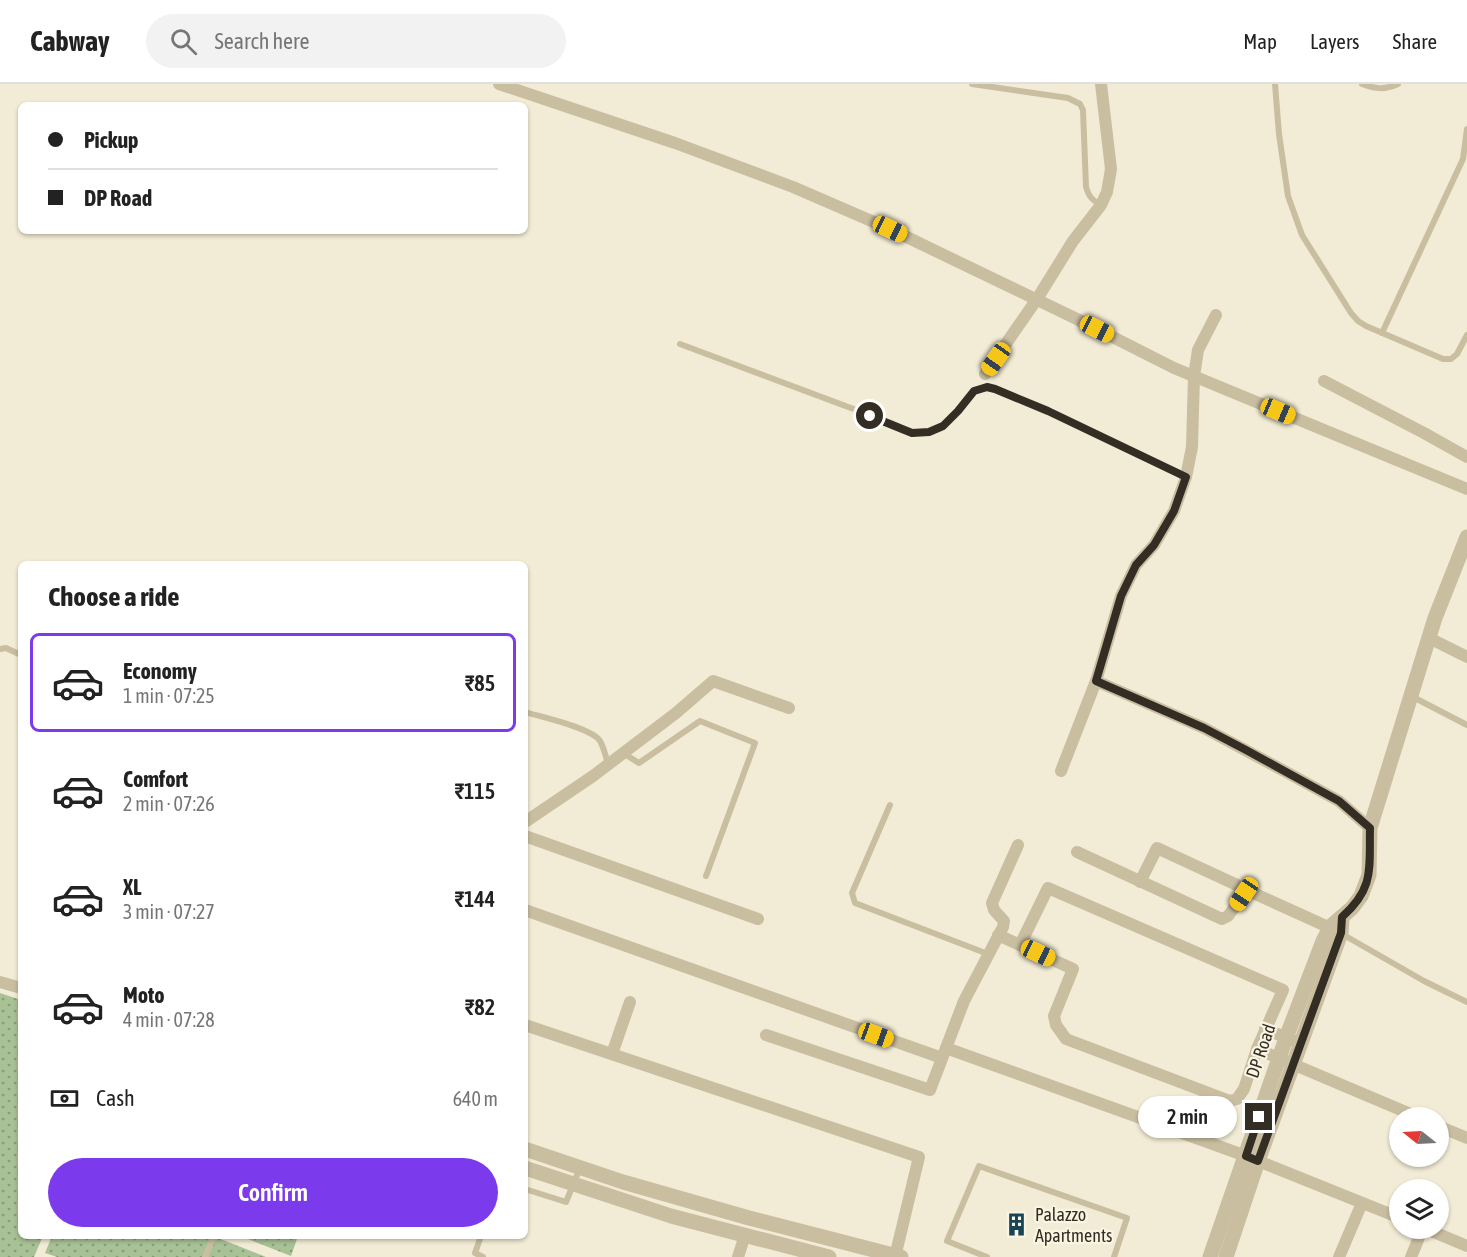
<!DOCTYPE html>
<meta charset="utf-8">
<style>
body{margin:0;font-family:"Asap Condensed",sans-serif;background:#f2f2f2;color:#222;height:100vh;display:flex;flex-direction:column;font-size:22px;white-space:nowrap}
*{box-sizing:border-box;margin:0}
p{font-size:20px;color:#767676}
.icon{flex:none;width:33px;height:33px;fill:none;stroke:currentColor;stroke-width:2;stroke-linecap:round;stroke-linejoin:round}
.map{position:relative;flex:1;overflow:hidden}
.panel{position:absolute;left:18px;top:477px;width:510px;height:678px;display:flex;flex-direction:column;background:#fff;border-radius:9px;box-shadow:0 2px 4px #0004}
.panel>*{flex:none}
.top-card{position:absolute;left:18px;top:18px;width:510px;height:132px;border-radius:9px;box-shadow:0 2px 4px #0004;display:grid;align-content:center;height:132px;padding:0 30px;background:#fff}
.needle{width:39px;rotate:288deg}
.controls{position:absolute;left:1389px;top:1023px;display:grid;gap:12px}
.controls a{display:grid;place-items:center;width:60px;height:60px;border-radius:50%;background:#fff;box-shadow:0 2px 4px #0004;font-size:30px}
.end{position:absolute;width:27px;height:27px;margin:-14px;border:8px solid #342d24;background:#fff;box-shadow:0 0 0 3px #fff}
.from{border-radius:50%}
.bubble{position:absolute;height:42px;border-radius:21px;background:#fff;box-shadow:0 2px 4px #0004;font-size:20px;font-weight:600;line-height:42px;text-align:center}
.car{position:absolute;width:18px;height:36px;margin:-18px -9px;border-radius:8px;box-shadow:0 0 4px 2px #0007;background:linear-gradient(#f5c518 24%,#345 0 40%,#f5c518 0 76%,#345 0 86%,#f5c518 0)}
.top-card b{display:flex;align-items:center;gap:21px;height:57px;font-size:22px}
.top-card b+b{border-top:2px solid #e0e0e0}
.top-card i{width:15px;height:15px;background:#222}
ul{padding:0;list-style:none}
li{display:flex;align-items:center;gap:18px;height:99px;margin:0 12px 9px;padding:0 18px;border:3px solid transparent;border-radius:9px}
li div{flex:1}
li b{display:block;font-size:22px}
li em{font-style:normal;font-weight:600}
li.current{border-color:#7c3aed}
li>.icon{width:54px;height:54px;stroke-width:1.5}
h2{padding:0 30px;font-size:27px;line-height:72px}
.pay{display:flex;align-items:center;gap:15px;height:66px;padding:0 30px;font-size:22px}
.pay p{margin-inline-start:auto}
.primary-button{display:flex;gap:12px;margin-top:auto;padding:12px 30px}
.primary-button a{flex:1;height:69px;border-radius:36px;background:#7c3aed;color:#fff;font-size:24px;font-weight:600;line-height:69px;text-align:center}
header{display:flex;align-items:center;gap:36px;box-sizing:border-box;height:84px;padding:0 30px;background:#fff;border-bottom:2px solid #e0e0e0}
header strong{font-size:28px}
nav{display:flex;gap:33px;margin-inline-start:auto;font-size:21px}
.search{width:420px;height:54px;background:#f2f2f2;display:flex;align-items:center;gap:15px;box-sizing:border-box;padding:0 21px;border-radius:33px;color:#767676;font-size:22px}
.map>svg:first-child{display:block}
.grass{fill:url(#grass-dots)}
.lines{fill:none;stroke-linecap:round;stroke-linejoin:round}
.service{stroke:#cabea1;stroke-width:6}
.minor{stroke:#cabea1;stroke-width:12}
.tertiary{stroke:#cabea1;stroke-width:15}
.route{stroke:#342d24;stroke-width:8}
.labels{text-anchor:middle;stroke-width:4.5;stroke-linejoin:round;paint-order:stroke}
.street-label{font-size:18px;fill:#342d24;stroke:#faf4e2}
.poi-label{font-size:18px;fill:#342d24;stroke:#faf4e2;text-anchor:start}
</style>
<header>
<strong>Cabway</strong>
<div class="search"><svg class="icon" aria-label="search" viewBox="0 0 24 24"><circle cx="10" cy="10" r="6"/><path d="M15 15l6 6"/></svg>Search here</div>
<nav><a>Map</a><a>Layers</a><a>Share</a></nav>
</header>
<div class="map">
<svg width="1467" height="1173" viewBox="0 0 1467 1173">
<defs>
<pattern id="grass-dots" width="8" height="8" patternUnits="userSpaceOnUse" patternTransform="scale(1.5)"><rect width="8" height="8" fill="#a8c195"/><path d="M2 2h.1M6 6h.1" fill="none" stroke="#8a9d79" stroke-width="1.8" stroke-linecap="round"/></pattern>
</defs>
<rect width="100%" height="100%" fill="#f2ebd5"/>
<g class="grass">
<path d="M0,909L21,916V1152H43L34,1173H0Z"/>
<path d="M52,1152H213L266,1173H57L45,1169Z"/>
<path d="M240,1152H298L291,1172Z"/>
</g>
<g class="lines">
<g class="service">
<path d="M972,0L1068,14L1080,20L1083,26L1086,103C1089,113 1092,116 1101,121"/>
<path d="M1275,0L1279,50L1288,112L1302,151L1351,229L1358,237L1366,242L1443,275H1451L1457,270L1467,251"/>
<path d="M1362,0C1375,5 1385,6 1398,0"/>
<path d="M1382,249L1463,75L1467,45"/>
<path d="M680,260L891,339L912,349L929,348L943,342L958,327L974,307L987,304L995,305L1048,327L1186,393"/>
<path d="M0,565L6,564L21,571"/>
<path d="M1411,612L1467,641"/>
<path d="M525,628C541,633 592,644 600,657C604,664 606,673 608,680"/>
<path d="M623,669L639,679L700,637L755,659L706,792"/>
<path d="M890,721L852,809L855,819L988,870"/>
<path d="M1342,850L1424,897L1467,918"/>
<path d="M525,1105L566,1118L580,1084"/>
<path d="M481,1152L475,1169L483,1173"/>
<path d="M205,1173L214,1152"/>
<path d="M987,1173L947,1157L979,1082L1127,1134L1114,1173"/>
</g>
<g class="minor">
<path d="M499,0L675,59L793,103L890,145L1081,237L1174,284L1467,405"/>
<path d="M985,290L1037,215L1073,157L1101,121L1107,108L1111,85L1101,0"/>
<path d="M1324,297L1424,349L1467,373"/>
<path d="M1429,554L1467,573"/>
<path d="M1096,597L1204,644L1288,689L1339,717L1370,744"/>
<path d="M1061,687L1096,597L1121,512L1136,481L1154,461L1174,427L1186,393L1192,363L1194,292L1198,266L1216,231"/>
<path d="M525,738L593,692L676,629L713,597L789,624"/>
<path d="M525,752L758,835"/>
<path d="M1077,768L1222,835L1228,832L1244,810L1251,808L1337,847"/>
<path d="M1140,798L1157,764L1237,801L1244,810"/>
<path d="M525,826L942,974"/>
<path d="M998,851L1073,885L1054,932L1056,941L1066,955L1230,1017L1237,1015L1244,1005L1257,965"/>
<path d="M1020,861L1048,804L1283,906L1257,965L1420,1034"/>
<path d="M0,898L21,904"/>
<path d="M525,941L919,1073L895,1173"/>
<path d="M1265,945L1295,957"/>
<path d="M766,951L930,1006L964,917L1003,843L1004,837L994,826L992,819L1018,761"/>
<path d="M946,964L1246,1072L1400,1134"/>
<path d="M612,970L630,918"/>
<path d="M1438,1042L1467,1054"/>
<path d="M1409,1144L1421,1149"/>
<path d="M1424,1144L1467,1162"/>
<path d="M738,1173L745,1151"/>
<path d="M1339,1173L1362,1119"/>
<path d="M1411,1173L1423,1144"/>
</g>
<g class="tertiary">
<path d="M525,1065L623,1098L749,1134L901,1173"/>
<path d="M525,1084L671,1132L829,1173"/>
<path d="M1210,1173L1286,954L1323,857L1330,843L1352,824L1361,812L1369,791L1370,744L1435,534L1467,453"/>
<path d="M1226,1173L1258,1077L1341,849L1342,833"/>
</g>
</g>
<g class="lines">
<path class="route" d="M870,332L912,349L929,348L943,342L958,327L974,307L987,303L995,305L1048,327L1186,393L1174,427L1154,461L1136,481L1121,512L1096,597L1204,644L1246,666L1339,717L1370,744C1369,784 1375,804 1342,833L1341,849L1258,1077L1246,1072L1259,1033"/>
</g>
<defs>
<symbol id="building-bare" viewBox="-9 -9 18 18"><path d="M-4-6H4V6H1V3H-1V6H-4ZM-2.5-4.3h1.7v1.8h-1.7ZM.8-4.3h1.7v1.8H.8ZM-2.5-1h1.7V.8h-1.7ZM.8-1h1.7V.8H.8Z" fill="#184457" stroke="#faf4e2" stroke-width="2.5" paint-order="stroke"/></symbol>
</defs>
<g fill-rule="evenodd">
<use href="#building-bare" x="1000" y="1124" width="33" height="33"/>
</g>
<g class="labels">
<g class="street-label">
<text transform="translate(1261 967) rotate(-71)" y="6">DP Road</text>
</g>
<g class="poi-label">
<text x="1035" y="1137">Palazzo<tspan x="1035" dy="21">Apartments</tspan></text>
</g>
</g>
</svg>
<div class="controls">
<a><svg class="needle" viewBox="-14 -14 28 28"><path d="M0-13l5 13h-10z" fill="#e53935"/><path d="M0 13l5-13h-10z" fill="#767676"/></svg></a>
<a><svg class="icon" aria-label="layers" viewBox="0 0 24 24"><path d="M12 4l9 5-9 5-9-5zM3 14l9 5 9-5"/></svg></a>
</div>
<i class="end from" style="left:870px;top:332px"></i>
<i class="end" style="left:1259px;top:1033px"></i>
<div class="bubble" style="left:1138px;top:1012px;width:99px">2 min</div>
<i class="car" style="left:890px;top:145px;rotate:115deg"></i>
<i class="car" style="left:1097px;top:245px;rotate:117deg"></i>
<i class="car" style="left:996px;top:275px;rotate:215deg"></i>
<i class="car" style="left:1278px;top:327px;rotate:113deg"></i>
<i class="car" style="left:1244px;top:810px;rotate:214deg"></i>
<i class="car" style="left:1038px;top:869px;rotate:115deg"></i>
<i class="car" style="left:876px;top:951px;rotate:110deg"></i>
<div class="top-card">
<b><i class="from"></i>Pickup</b>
<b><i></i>DP Road</b>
</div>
<section class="panel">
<h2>Choose a ride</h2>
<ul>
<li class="current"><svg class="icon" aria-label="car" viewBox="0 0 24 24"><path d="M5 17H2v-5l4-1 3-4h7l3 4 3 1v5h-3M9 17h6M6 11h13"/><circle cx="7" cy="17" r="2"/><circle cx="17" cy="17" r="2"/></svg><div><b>Economy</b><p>1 min · 07:25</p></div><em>₹85</em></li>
<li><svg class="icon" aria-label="car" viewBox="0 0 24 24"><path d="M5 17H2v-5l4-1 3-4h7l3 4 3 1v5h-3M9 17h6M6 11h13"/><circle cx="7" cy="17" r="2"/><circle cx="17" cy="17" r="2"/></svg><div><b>Comfort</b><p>2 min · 07:26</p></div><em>₹115</em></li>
<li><svg class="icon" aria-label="car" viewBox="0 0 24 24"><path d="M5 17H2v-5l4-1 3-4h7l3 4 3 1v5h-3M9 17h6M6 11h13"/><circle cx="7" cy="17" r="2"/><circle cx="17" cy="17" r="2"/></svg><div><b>XL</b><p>3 min · 07:27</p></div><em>₹144</em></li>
<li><svg class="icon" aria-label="car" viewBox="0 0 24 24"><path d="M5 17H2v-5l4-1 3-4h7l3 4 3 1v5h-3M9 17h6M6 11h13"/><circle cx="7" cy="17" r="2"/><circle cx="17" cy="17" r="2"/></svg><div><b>Moto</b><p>4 min · 07:28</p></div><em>₹82</em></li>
</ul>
<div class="pay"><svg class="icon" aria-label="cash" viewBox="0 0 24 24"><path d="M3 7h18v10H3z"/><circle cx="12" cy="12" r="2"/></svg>Cash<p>640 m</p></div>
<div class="primary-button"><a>Confirm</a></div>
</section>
</div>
